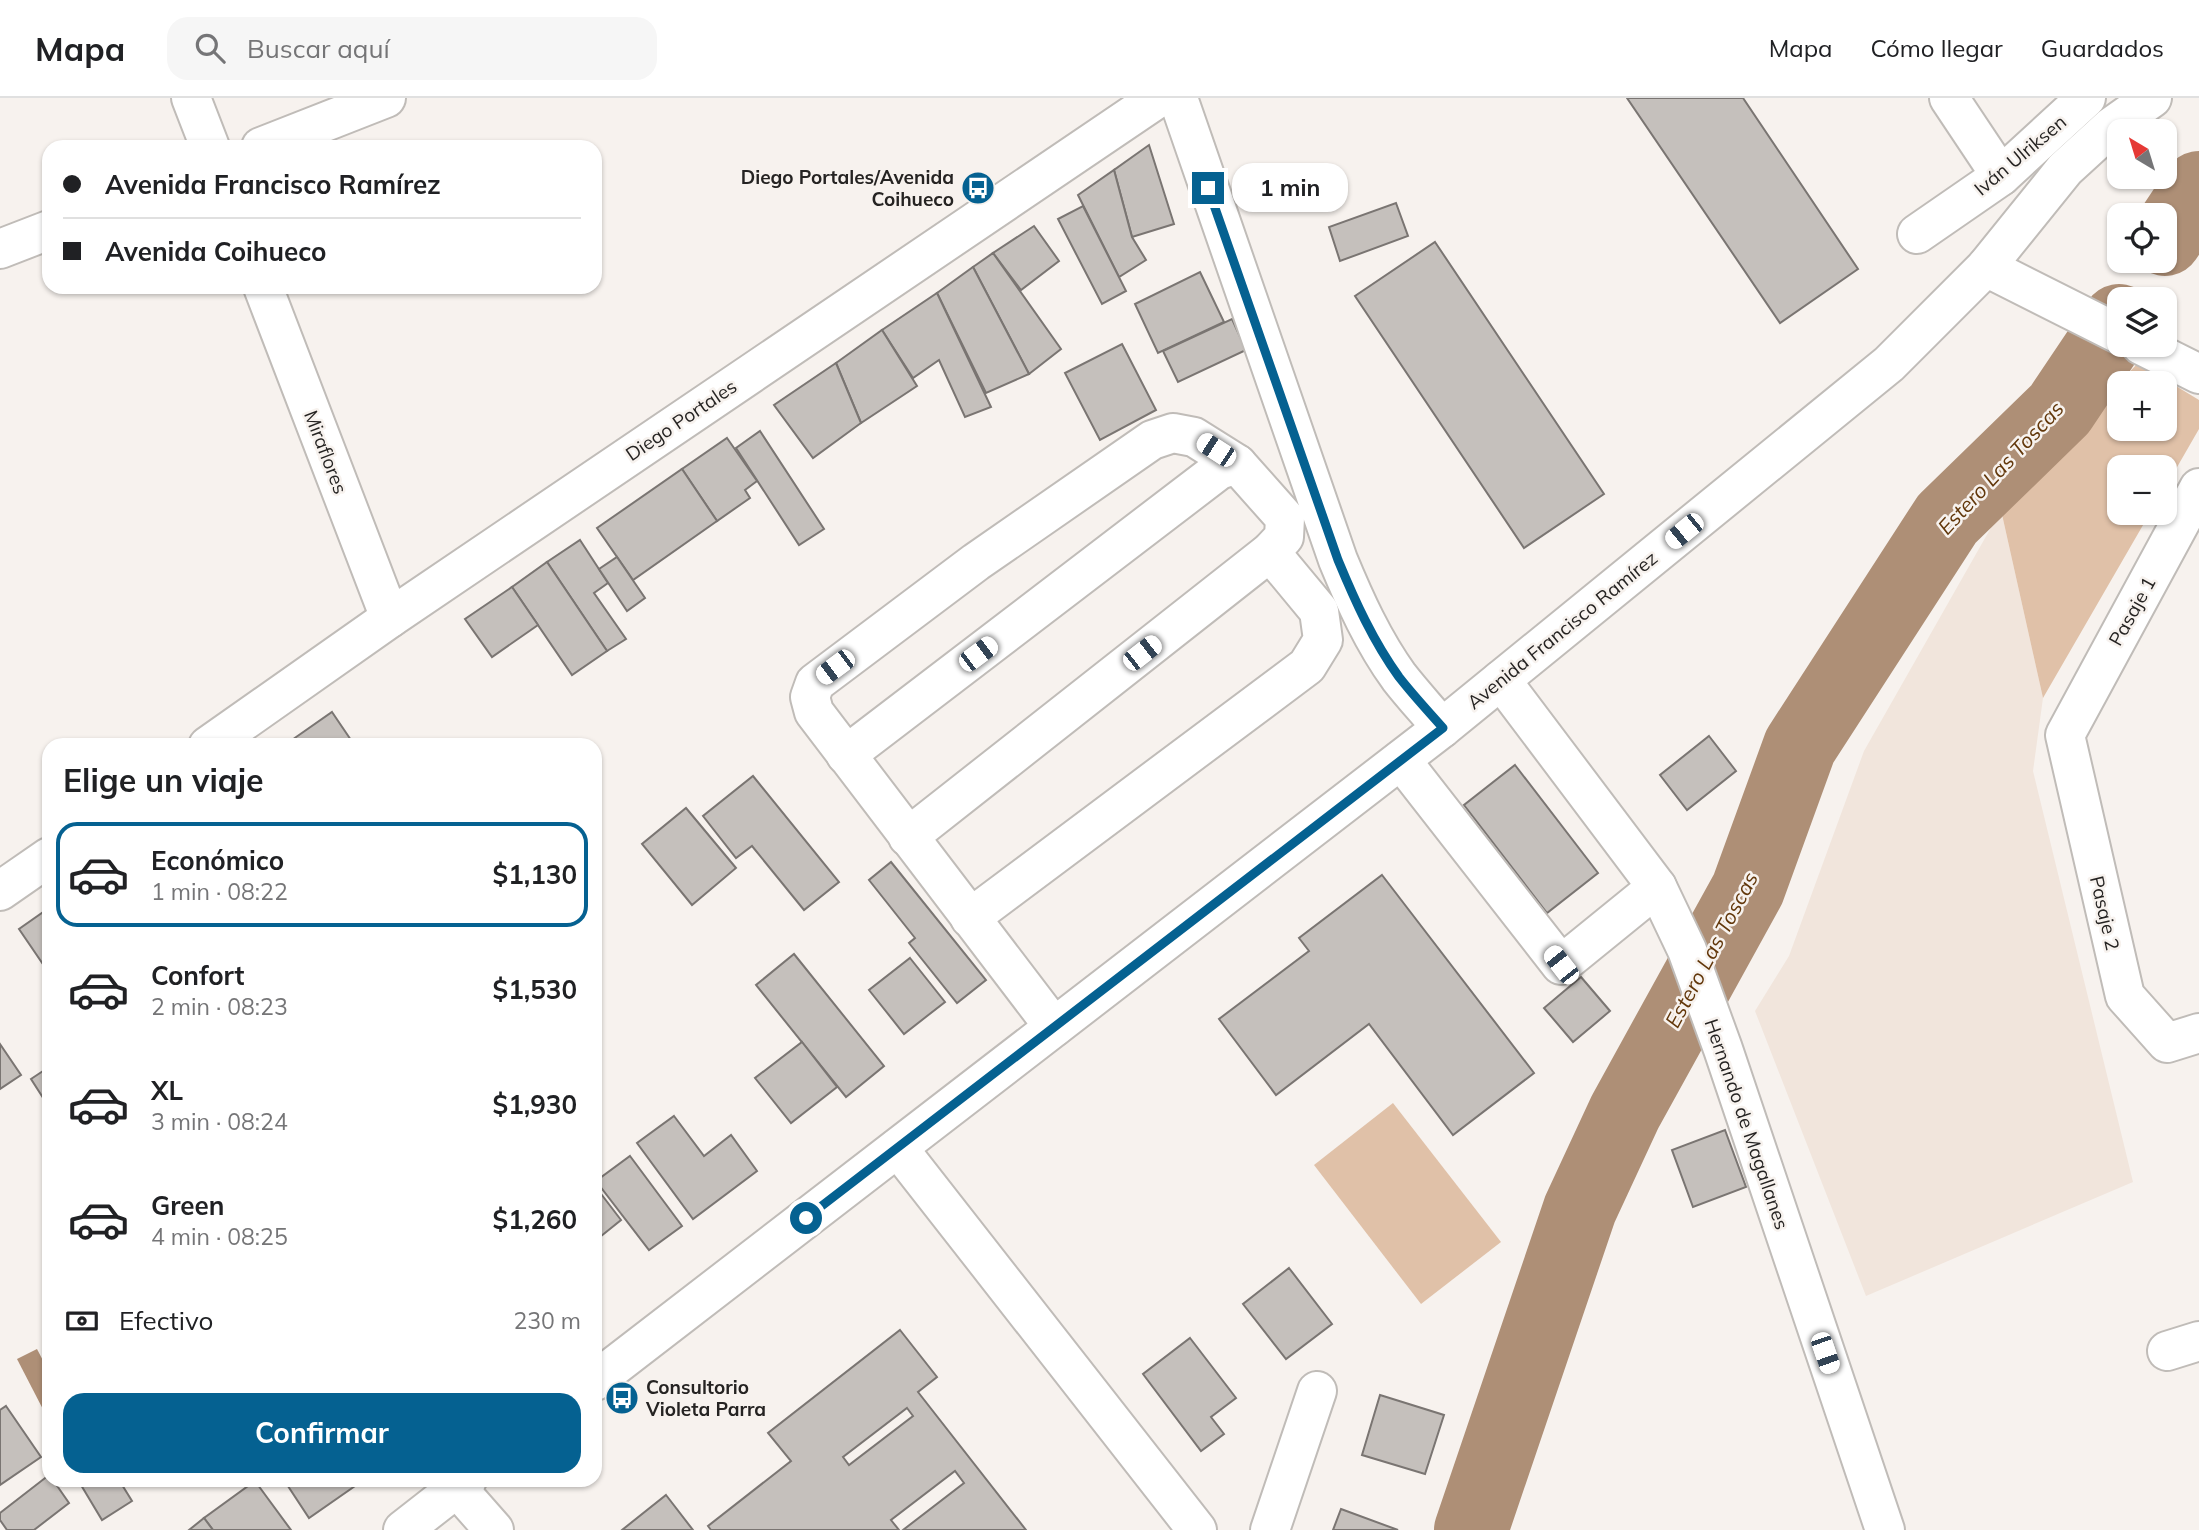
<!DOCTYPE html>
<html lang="es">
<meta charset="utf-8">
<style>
body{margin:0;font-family:Mulish,sans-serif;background:#f6f6f6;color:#202124;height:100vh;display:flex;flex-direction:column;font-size:26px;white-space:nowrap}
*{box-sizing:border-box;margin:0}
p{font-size:23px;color:#757577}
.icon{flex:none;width:38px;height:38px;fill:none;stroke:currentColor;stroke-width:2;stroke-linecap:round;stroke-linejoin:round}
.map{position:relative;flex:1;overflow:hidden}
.side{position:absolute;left:42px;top:640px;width:560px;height:749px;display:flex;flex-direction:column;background:#fff;border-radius:21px;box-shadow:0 2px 5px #0004}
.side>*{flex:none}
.hud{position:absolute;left:42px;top:42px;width:560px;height:154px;border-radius:21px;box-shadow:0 2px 5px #0004;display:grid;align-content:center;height:154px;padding:0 21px;background:#fff}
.needle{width:46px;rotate:322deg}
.tools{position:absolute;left:2107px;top:21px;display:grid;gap:14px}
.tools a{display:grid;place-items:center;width:70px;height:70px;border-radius:14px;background:#fff;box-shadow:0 2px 5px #0004;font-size:35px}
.end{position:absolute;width:32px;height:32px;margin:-16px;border:9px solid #056191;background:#fff;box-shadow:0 0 0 4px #fff}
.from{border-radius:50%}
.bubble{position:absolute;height:49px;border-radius:21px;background:#fff;box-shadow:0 2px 5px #0004;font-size:23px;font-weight:700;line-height:49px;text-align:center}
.car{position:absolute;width:21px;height:42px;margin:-21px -10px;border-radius:9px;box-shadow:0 0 5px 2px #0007;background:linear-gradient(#fff 24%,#345 0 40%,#fff 0 76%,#345 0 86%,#fff 0)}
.hud b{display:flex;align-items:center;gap:24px;height:66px;font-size:26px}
.hud b+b{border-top:2px solid #e0e0e0}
.hud i{width:18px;height:18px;background:#202124}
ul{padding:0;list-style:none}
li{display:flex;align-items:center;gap:21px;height:105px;margin:0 14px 10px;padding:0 7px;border:4px solid transparent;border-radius:21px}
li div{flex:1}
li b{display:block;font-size:26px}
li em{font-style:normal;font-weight:700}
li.on{border-color:#056191}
li>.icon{width:63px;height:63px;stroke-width:1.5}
h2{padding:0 21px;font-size:32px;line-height:84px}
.pay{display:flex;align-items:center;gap:18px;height:77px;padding:0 21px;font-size:26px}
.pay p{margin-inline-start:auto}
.button{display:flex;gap:14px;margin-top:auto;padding:14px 21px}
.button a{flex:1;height:80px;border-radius:21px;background:#056191;color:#fff;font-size:28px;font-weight:700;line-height:80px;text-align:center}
header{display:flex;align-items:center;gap:42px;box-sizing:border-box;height:98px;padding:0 35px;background:#fff;border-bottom:2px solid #e0e0e0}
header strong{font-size:33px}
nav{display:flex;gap:38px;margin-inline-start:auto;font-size:24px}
.search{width:490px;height:63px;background:#f6f6f6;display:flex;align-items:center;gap:18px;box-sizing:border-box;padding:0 24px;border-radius:21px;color:#757577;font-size:26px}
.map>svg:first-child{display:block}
.built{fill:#f1e5dc}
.green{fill:#e0c1a8}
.water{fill:#ae8f76}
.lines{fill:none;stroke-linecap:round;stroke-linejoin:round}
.river{stroke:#ae8f76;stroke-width:74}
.building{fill:#c5c0bc;stroke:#7a7572;stroke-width:2;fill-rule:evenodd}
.minor-casing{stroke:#c0bcb8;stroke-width:42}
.major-casing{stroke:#c0bcb8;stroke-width:42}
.minor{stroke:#fff;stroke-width:38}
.major{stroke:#fff;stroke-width:38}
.route{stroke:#056191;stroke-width:9}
.labels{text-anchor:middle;stroke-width:5;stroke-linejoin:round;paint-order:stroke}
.street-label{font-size:19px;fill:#252322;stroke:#f7f2ee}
.poi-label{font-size:19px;font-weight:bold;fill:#252322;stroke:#f7f2ee;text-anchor:end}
.water-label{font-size:21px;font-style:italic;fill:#62370a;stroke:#f7f2ee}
</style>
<header>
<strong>Mapa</strong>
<div class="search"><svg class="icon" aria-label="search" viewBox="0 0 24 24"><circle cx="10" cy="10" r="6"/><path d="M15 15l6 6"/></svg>Buscar aquí</div>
<nav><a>Mapa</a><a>Cómo llegar</a><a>Guardados</a></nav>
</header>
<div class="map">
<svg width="2199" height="1432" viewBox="0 0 2199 1432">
<rect width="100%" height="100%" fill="#f7f2ee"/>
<path class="built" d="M2001,412L2043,600L2033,673L2133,1084L1866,1198L1755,913L1789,858L1864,653Z"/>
<g class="green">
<path d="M2138,265L2199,302V331L2165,390V369H2119V415H2150L2043,600L2001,412L2119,285V331H2165V285H2119Z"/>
<path d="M1393,1005L1501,1144L1421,1206L1314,1067Z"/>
</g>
<path class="water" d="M37,1251L49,1274L48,1321L17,1261Z"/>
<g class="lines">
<g class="river">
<path d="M2165,141L2199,90"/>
<path d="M1471,1432L1580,1111L1625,1014L1748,791L1800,648L1947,421L2060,311L2119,223"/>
</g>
</g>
<g class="building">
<path d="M1627,0H1743L1858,171L1780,225Z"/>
<path d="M1149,47L1174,126L1132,139L1114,72Z"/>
<path d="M1114,72L1132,139L1146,162L1119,179L1078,97Z"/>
<path d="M1396,105L1408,138L1340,163L1329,129Z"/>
<path d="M1083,108L1126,193L1102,206L1058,121Z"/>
<path d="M1034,128L1059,163L1021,192L993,155Z"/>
<path d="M1435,144L1604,396L1524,450L1355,198Z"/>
<path d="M993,155L1061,251L1029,276L973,169Z"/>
<path d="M973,169L1029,276L986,295L937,195Z"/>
<path d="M1200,174L1224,224L1158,255L1135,206Z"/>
<path d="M937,195L991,309L965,319L939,262L913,280L882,232Z"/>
<path d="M1232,221L1246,252L1178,284L1163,253Z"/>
<path d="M882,232L917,288L861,325L836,265Z"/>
<path d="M1122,246L1156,312L1100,342L1065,275Z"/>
<path d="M836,265L861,325L813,360L774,307Z"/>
<path d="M760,333L824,431L799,447L736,350Z"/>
<path d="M727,340L757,383L745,392L750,400L717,423L682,371Z"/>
<path d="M682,371L717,423L633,482L597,430Z"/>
<path d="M580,442L608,485L594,495L626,541L607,553L547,464Z"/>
<path d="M617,459L645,500L627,513L599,471Z"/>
<path d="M547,464L607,553L572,577L512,489Z"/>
<path d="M512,489L538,527L492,559L465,521Z"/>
<path d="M332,614L355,648H291L289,644Z"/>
<path d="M1709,638L1736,673L1687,712L1660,677Z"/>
<path d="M1515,667L1598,775L1547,815L1464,707Z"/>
<path d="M753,678L839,784L804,812L752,748L736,760L703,718Z"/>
<path d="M686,710L736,770L692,807L642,746Z"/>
<path d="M891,764L986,882L957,905L909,845L915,840L869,782Z"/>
<path d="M1382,777L1534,975L1453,1037L1369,926L1276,997L1219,921L1309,853L1299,840Z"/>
<path d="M49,810V875L19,831Z"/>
<path d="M794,856L884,968L846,999L756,887Z"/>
<path d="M910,860L945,904L904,936L869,892Z"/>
<path d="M1581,879L1610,913L1573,944L1544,910Z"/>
<path d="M802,944L837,989L791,1025L755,980Z"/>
<path d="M0,946L21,977L0,991Z"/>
<path d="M49,969V1009L31,981Z"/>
<path d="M674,1018L704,1058L731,1037L757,1073L693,1121L637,1045Z"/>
<path d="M1725,1032L1746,1089L1693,1109L1672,1052Z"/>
<path d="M630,1058L682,1128L649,1152L596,1083Z"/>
<path d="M595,1088L621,1122L595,1143Z"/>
<path d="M1289,1170L1332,1226L1286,1261L1243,1206Z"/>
<path d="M900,1232L937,1279L918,1294L1026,1432H903L964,1385L955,1373L891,1422L899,1432H711L708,1428L791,1363L768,1335ZM907,1310L913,1318L849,1367L843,1359Z"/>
<path d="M1190,1240L1236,1300L1211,1319L1224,1336L1201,1353L1143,1276Z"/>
<path d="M1380,1297L1444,1317L1425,1376L1362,1357Z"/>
<path d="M6,1308L41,1359L0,1387V1312Z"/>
<path d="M49,1377V1382H53L69,1405L34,1432H7L0,1422V1415Z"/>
<path d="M78,1382H119L132,1403L102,1422Z"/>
<path d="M284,1382H351L355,1388L309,1420Z"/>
<path d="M255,1383L291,1432H213L204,1420Z"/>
<path d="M666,1397L693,1432H622Z"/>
<path d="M1341,1411L1398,1432H1333Z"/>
<path d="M204,1420L213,1432H189Z"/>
</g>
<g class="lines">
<defs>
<g id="minor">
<path d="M191,0L210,49"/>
<path d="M1949,0L2001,78"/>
<path d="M261,49L386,0"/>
<path d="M1917,136L2001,78L2086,0"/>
<path d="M0,151L49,132"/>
<path d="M1986,169L2119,236"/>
<path d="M263,189L390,520"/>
<path d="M2141,247L2199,276"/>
<path d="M2199,390L2065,637L2125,898L2167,945L2199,935"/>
<path d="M1501,582L1657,789L1687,852L1723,951L1885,1432"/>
<path d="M846,657L1219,372L1237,366L1285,420L1284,439L1270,454L908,739"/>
<path d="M1401,662L1561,867L1657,789"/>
<path d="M970,820L1307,568L1323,542L1319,513L1270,454"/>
<path d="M1054,929L814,614L810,599L815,585L976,464L1152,342L1173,335L1194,339L1237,366"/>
<path d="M898,1050L1197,1432"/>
<path d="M2167,1253L2199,1243"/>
<path d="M457,1390L494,1432"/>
<path d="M1270,1432L1317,1293"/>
</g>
<g id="major">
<path d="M1178,0L1338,462C1355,503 1373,543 1399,579C1413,597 1428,613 1442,630"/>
<path d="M208,648L390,520L1158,0"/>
<path d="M0,793L49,759"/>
<path d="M595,1283L1442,630L1889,266L1986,169L2065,71L2111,29L2152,0"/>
<path d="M403,1432L467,1382"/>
</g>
</defs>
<use href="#minor" class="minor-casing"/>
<use href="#major" class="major-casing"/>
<use href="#minor" class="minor"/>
<use href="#major" class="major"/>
</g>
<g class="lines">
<path class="route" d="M806,1120L1443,630C1428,613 1413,597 1399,579C1373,543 1355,503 1338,462L1208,90"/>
</g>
<defs>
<symbol id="bus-disc" viewBox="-11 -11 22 22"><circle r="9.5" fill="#056191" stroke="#f7f2ee"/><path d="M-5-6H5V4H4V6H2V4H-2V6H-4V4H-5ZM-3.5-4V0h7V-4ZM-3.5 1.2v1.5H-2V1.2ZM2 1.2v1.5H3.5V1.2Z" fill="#fff"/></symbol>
</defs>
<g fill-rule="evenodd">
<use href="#bus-disc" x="959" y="71" width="38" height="38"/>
<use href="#bus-disc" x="603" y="1281" width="38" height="38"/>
</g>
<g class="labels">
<g class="street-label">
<text transform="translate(2020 57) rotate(-40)" y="7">Iván Ulriksen</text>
<text transform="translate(681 322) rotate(-34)" y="7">Diego Portales</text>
<text transform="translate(326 354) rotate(69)" y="7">Miraflores</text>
<text transform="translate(2132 513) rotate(-61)" y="7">Pasaje 1</text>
<text transform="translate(1562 532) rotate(-39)" y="7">Avenida Francisco Ramírez</text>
<text transform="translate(2105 815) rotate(77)" y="7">Pasaje 2</text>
<text transform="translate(1747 1026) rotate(71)" y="7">Hernando de Magallanes</text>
</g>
<g class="poi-label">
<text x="954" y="86">Diego Portales/Avenida<tspan x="954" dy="22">Coihueco</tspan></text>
<text x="646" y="1296" text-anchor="start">Consultorio<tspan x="646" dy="22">Violeta Parra</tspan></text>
</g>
<g class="water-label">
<text transform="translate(2001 370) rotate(-47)" y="7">Estero Las Toscas</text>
<text transform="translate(1712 852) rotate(-62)" y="7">Estero Las Toscas</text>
</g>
</g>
</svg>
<div class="tools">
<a><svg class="needle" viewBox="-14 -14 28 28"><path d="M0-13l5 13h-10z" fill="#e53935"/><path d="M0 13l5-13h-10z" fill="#757577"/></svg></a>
<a><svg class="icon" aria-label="locate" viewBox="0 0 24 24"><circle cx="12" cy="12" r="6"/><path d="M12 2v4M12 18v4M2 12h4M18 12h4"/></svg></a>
<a><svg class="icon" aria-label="layers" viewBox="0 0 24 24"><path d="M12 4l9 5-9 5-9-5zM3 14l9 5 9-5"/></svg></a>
<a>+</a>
<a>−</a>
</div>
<i class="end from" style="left:806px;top:1120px"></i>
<i class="end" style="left:1208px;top:90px"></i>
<div class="bubble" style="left:1232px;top:65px;width:116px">1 min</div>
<i class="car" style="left:1216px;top:352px;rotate:303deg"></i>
<i class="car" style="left:1684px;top:433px;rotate:231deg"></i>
<i class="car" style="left:1142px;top:555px;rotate:52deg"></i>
<i class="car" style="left:978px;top:556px;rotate:53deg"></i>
<i class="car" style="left:835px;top:569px;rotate:233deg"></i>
<i class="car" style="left:1561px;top:867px;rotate:322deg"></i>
<i class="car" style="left:1825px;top:1255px;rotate:161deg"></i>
<div class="hud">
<b><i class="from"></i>Avenida Francisco Ramírez</b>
<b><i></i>Avenida Coihueco</b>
</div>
<section class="side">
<h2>Elige un viaje</h2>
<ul>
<li class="on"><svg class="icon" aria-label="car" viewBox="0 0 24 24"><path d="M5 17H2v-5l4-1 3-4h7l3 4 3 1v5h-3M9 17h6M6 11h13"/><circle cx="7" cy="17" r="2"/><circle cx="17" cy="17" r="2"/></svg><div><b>Económico</b><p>1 min · 08:22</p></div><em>$1,130</em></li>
<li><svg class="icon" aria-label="car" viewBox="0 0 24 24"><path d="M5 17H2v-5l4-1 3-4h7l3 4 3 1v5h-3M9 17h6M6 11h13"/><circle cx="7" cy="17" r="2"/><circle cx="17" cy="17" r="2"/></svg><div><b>Confort</b><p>2 min · 08:23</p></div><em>$1,530</em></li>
<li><svg class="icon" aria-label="car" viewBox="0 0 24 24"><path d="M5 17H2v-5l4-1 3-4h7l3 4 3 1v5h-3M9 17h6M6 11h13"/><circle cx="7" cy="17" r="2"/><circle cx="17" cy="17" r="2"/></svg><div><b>XL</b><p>3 min · 08:24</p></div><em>$1,930</em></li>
<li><svg class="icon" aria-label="car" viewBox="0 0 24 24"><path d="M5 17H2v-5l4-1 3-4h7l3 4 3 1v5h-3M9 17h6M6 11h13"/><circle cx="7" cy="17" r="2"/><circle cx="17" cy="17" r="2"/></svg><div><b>Green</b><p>4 min · 08:25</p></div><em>$1,260</em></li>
</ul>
<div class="pay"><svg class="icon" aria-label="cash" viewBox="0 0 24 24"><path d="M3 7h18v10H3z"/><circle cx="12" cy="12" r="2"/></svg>Efectivo<p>230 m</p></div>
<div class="button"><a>Confirmar</a></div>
</section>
</div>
